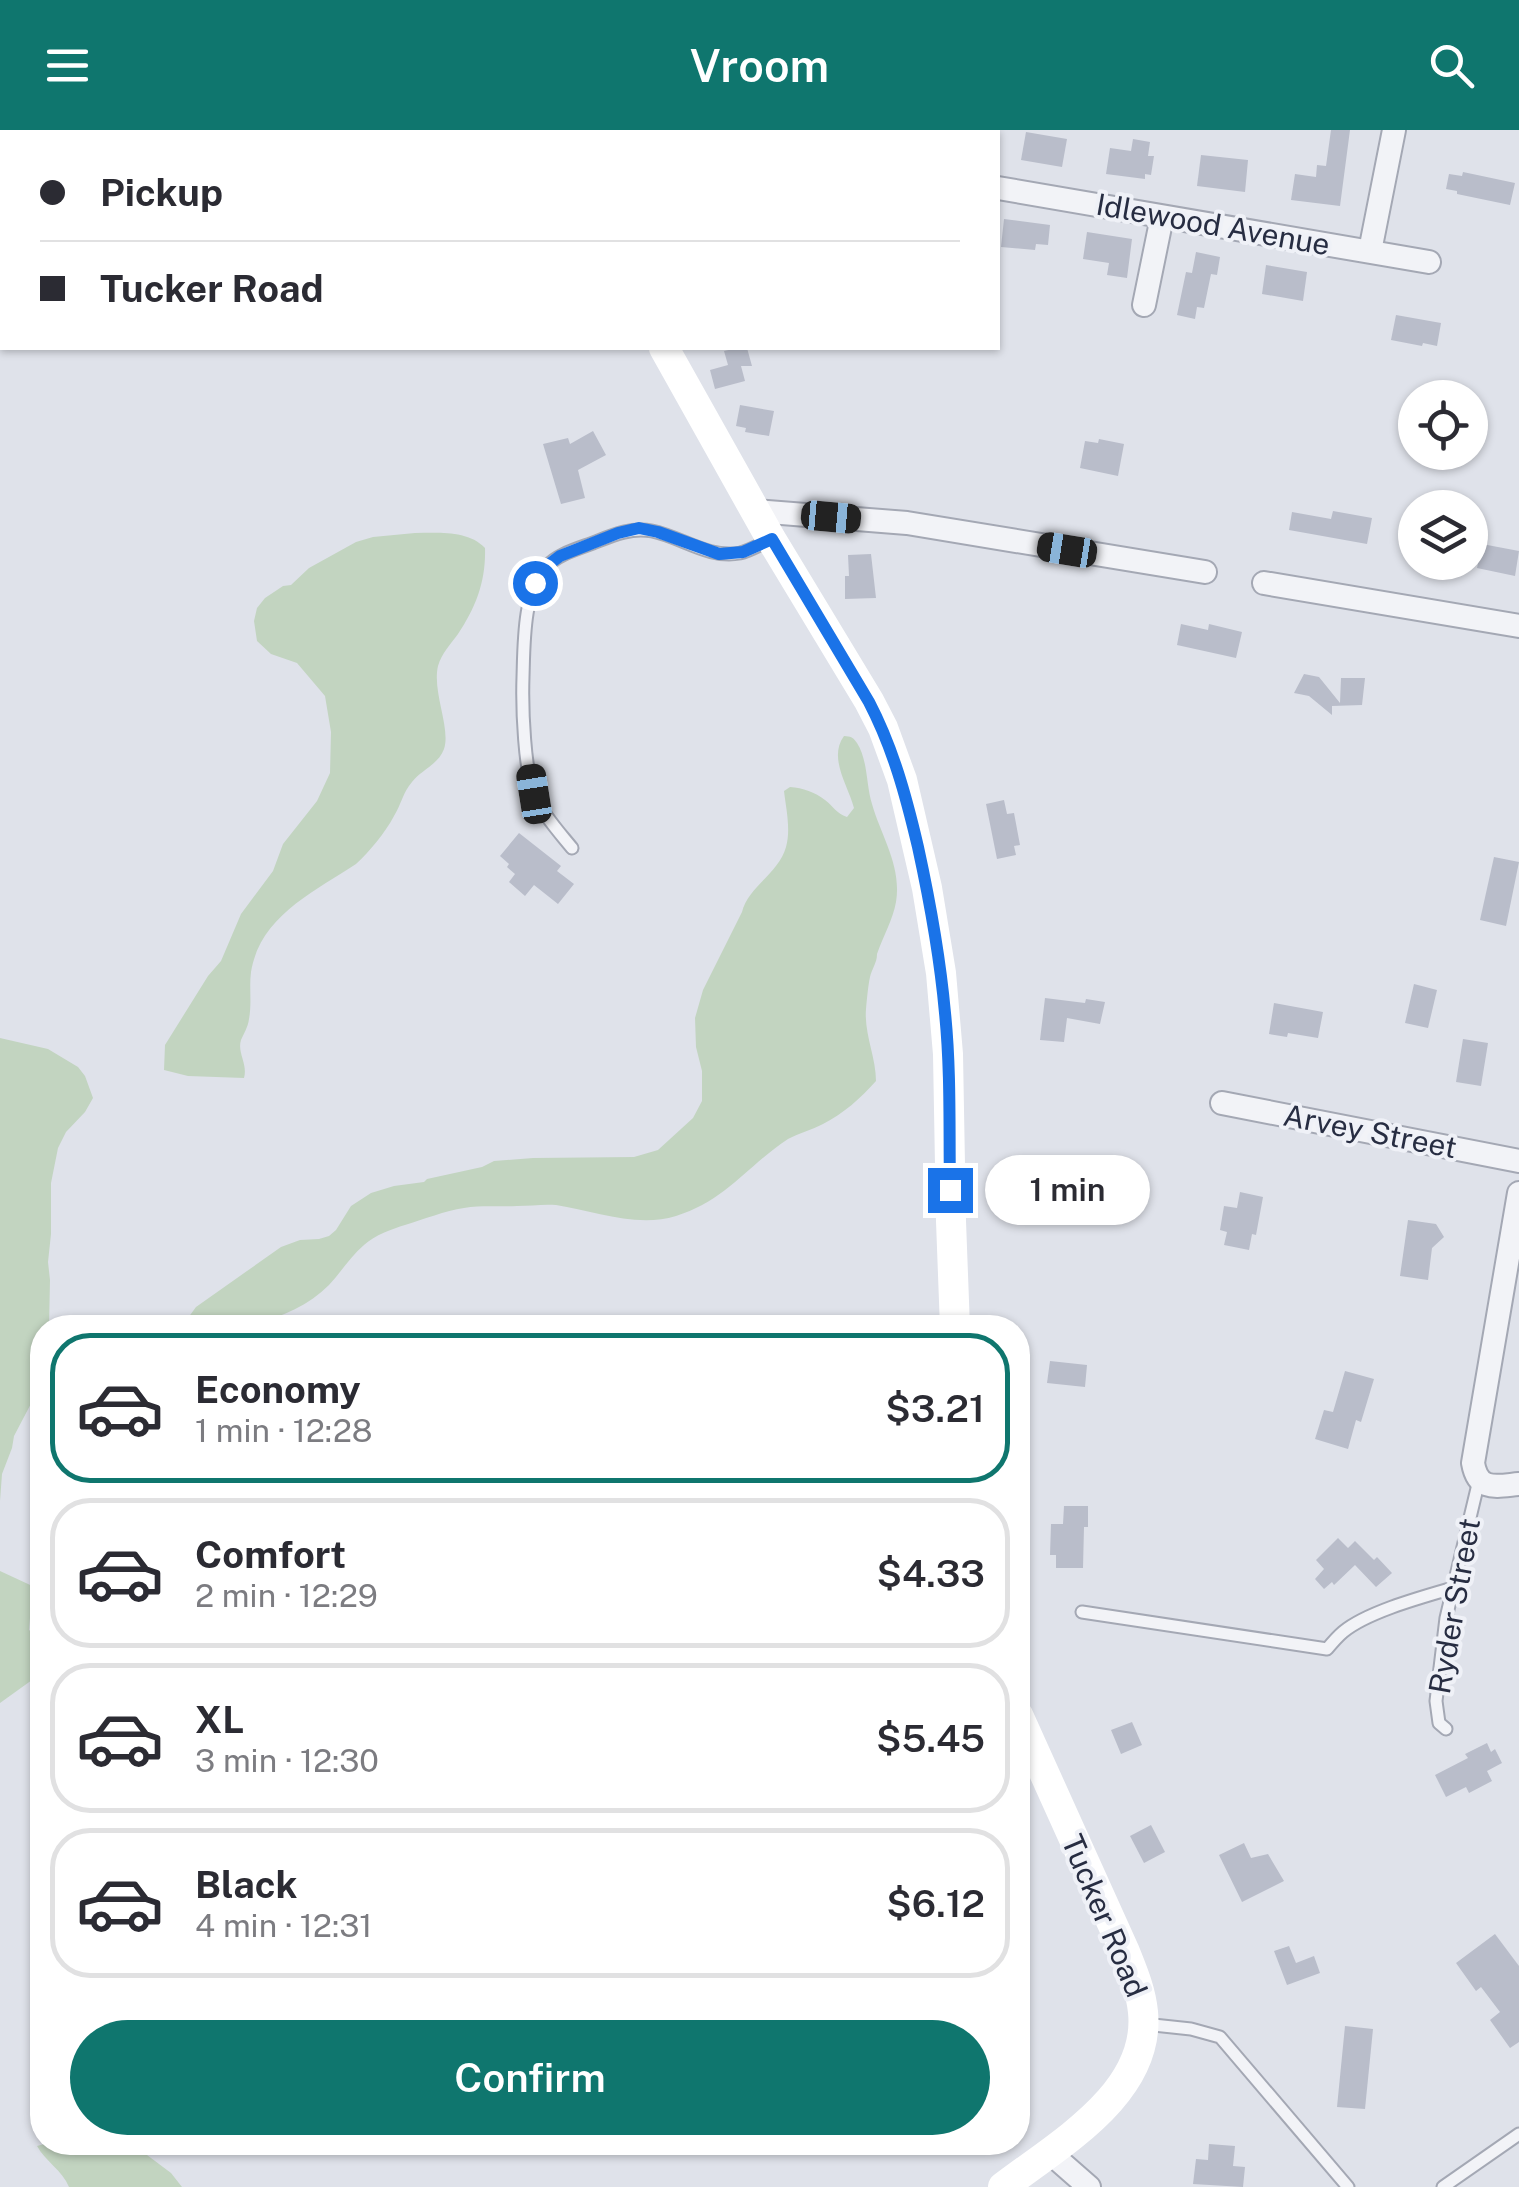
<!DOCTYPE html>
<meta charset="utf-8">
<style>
body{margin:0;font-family:"Public Sans",sans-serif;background:#f7f7f7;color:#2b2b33;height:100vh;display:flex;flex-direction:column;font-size:38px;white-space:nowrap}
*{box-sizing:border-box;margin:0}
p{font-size:32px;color:#7c7c81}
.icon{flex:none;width:55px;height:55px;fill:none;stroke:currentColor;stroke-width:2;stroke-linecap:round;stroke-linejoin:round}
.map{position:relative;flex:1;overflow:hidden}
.side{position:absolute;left:30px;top:1185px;width:1000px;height:840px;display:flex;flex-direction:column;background:#fff;border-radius:40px;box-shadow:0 2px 8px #0004}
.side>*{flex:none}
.hud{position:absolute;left:0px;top:0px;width:1000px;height:220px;box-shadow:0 2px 8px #0004;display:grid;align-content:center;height:220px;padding:0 40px;background:#fff}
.controls{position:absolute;left:1398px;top:250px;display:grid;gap:20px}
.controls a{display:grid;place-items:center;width:90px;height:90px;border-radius:50%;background:#fff;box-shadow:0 2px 8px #0004;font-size:50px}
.end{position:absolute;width:45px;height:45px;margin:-22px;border:12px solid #1a73e8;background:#fff;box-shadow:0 0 0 5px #fff}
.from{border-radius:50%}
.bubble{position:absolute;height:70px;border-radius:35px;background:#fff;box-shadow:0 2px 8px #0004;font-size:32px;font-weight:600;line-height:70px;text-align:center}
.car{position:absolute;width:30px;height:60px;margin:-30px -15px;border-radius:12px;box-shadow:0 0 8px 2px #0007;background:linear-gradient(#222 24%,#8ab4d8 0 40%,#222 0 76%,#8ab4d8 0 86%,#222 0)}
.hud b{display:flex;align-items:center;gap:35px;height:95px;font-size:38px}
.hud b+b{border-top:2px solid #e1e1e2}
.hud i{width:25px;height:25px;background:#2b2b33}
ul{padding:18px 0 0;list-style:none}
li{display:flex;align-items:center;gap:30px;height:150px;margin:0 20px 15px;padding:0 20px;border:5px solid #e1e1e2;border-radius:40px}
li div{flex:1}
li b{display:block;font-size:38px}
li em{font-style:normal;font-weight:600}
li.current{border-color:#0f766e}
li>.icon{width:90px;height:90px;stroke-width:1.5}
.primary-button{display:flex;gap:20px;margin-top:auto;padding:20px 40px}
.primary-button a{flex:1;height:115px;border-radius:60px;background:#0f766e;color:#fff;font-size:40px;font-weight:600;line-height:115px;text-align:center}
header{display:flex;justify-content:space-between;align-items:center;height:130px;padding:0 40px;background:#0f766e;color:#fff;font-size:45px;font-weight:600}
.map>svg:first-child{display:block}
.green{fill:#c2d4c0}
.building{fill:#b9bdca}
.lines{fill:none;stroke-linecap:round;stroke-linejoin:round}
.lane-casing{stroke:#a4a8b4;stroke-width:15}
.street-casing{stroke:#a4a8b4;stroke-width:26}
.lane{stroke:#f2f3f7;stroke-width:11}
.street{stroke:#f2f3f7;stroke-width:22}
.secondary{stroke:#fff;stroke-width:30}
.route{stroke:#1a73e8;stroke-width:12}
.labels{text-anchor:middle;stroke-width:8;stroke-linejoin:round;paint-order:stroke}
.street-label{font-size:30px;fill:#272d42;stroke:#eff1f7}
</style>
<header><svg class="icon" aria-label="menu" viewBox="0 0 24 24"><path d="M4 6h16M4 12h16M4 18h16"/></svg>Vroom<svg class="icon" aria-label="search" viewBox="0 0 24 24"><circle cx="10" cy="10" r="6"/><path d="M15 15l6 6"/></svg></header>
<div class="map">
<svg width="1519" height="2057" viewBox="0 0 1519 2057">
<rect width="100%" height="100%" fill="#dfe2ea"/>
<g class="green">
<path d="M0,0H401L395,2H2V167L0,168Z"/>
<path d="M415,403C438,403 468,400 485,418C486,451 476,477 458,504C450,515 442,523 438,536C432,562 451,598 444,619C438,635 421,640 412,652C403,662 401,675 394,686C385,703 370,721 356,734C314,762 260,786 251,842C249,857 252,873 249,889C248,897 244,903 241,910C237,923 248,934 244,948L188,946L164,940L165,915L208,846L221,831L241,784L273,741L283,714L317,671L330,643L331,602L325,566L297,533L271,524L257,511L254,491L257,478L265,468L283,456L291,455L309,438L356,412L373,407Z"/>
<path d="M844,606C851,607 852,606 857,613C868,630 866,655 872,674C881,706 902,736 896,772C893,789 883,807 877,824C877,833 872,838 870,847C868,856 867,869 866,879C864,904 876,927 876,951C860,969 844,983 823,994C812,1000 799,1003 788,1009C747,1036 725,1071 676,1086C637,1098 594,1081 556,1075C543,1074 530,1076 517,1076C500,1077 481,1075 464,1078C445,1081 424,1089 405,1095C392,1099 375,1105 364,1115C351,1126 341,1142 329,1155C294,1190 235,1203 188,1197V1188L196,1177L281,1117L300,1110L319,1109L329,1106L336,1100L351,1076L371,1063L394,1056L424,1052L427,1049L482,1037L494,1031L533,1028L634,1027L658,1020L693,988L702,971V941L696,917L695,888L703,860L742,782C748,757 779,743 786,717C791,700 786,678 784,661L790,657C803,658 815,662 825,670C834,677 836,683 847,687L854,678C848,655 828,628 844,606Z"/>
<path d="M0,908L48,919L78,937L85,946L93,968L85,982L66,1002L58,1018L51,1053V1104L48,1132L50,1150L49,1197L42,1198V1239L35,1266L14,1306L12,1318L2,1344L0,1371Z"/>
<path d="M0,1441L41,1460V1477L30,1488L29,1500L36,1506L42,1505V1545L32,1550L0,1573Z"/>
<path d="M52,2012L131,2013L171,2043L182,2057H69C62,2040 46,2032 37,2016Z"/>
</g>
<g class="building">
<path d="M1331,0H1350L1340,76L1291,70L1295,44L1316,47L1317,35L1326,36Z"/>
<path d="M1026,2L1067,9L1062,37L1021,30Z"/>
<path d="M1133,9L1150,12L1148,26H1154L1151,45L1145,44V49L1106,44L1110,18L1131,21Z"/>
<path d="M1201,25L1248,30L1245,62L1197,56Z"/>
<path d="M1463,42L1515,53L1510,75L1457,64V61L1446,59L1449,44L1462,46Z"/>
<path d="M1004,89L1050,95L1048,115L1036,114L1035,120L1001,117Z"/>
<path d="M1087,102L1132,109L1127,148L1107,145L1109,133L1083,129Z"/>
<path d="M1196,122L1220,127L1217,145L1211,144L1204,178L1197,177L1195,189L1177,185L1186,142L1192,143Z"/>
<path d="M1266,135L1307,142L1303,171L1262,164Z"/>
<path d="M1396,185L1441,193L1437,216L1423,213L1422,216L1391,210Z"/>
<path d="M738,218H747L752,236H741L745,251L715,259L710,240L728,235L724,221Z"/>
<path d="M740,275L774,281L769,306L745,302L746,298L736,296Z"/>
<path d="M593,301L606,325L578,340L585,368L561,374L543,314L568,308L570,314Z"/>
<path d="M1099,309L1124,314L1118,346L1080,338L1085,311L1098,313Z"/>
<path d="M1333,381L1372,388L1367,414L1289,400L1292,382L1331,389Z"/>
<path d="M1482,414L1519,421L1515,446L1477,438Z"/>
<path d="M871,424L876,468L845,469V446H849L848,425Z"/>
<path d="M1181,494L1208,500L1209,494L1242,502L1236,528L1177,515Z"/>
<path d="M1304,544L1319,547L1340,573L1341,548H1365L1362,575L1332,576V585L1309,566L1294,563Z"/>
<path d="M1004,670L1007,684L1014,683L1020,715L1014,716L1016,725L997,729L986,674Z"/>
<path d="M519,703L561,736L557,741L574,754L558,774L534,755L525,766L509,752L515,744L507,737L509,734L500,726Z"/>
<path d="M1494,727L1519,732L1506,796L1480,790Z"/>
<path d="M1414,854L1437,860L1428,898L1405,893Z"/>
<path d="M1045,868L1085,873L1086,869L1105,872L1100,894L1067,888L1064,912L1040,910Z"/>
<path d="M1274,873L1323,882L1318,908L1288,903L1287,907L1269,904Z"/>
<path d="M1463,909L1488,913L1481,956L1456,952Z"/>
<path d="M1047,1026H1067V1034H1071V1061H1066V1071H1051V1061H1047Z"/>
<path d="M1240,1062L1263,1067L1256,1105L1252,1104L1249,1120L1224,1115L1227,1102L1220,1100L1224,1076L1237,1078Z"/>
<path d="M1408,1090L1436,1094L1444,1107L1432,1118L1428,1150L1400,1146Z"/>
<path d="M1050,1231L1087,1235L1085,1257L1047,1253Z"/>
<path d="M1345,1241L1374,1249L1361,1292L1356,1290L1348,1319L1315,1309L1324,1280L1333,1282Z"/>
<path d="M1064,1376H1088V1397H1084L1083,1438H1056V1425H1050L1051,1394H1063Z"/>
<path d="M1338,1408L1348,1418L1355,1411L1374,1430L1377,1427L1392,1443L1376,1457L1355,1435L1334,1455L1332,1452L1324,1459L1315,1449L1324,1439L1316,1430Z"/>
<path d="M1132,1592L1142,1615L1121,1624L1111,1600Z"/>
<path d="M1487,1613L1491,1622L1495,1619L1502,1633L1487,1641L1492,1651L1469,1663L1466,1657L1446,1667L1435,1645L1468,1628L1465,1624Z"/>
<path d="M1151,1695L1165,1722L1144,1733L1130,1706Z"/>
<path d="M1244,1713L1251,1728L1268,1724L1284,1751L1242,1772L1219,1725Z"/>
<path d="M1495,1804L1519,1836V1912L1510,1918L1490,1890L1500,1882L1481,1857L1476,1861L1456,1833Z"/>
<path d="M1289,1816L1296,1833L1314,1826L1320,1843L1287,1855L1274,1821Z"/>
<path d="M1345,1896L1373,1899L1365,1979L1337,1977Z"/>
<path d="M1209,2014L1235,2016L1233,2036L1245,2037L1243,2057L1193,2054L1196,2029L1208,2030Z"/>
</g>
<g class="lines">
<defs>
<g id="lane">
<path d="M572,718C559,702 545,687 536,669C524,644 522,576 523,547C524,516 523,460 546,437C558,424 577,419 593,413C613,405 631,397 652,401C682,407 708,429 740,423C749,421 759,415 768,411"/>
<path d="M1082,1482L1327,1519C1332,1513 1337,1507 1343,1502C1367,1482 1422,1467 1453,1458"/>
<path d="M1446,1599L1439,1593L1436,1571L1446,1488L1479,1350"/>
<path d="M1144,1894L1191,1899L1220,1907L1348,2057"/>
<path d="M1443,2057L1519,2004"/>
</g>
<g id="street">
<path d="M665,0L680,2"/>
<path d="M157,2L159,0"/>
<path d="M876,2L877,0"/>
<path d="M0,58L2,59"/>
<path d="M998,58L1429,132"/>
<path d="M0,87H2"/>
<path d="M1370,121L1394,0"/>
<path d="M1144,175L1162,87"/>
<path d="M755,381L907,393L1205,442"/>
<path d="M1264,453L1519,496"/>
<path d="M1222,973L1519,1031"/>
<path d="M1519,1063L1473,1333C1478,1362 1496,1356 1519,1354"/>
<path d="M1049,2022L1089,2057"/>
</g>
</defs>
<use href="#lane" class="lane-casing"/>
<use href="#street" class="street-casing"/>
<use href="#lane" class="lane"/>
<use href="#street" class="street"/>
<g class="secondary">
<path d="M530,0L533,2"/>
<path d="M664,218L771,409L869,571L883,598L902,650L927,758L941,843L948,924L951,1091L955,1198"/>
<path d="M1003,2057C1059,2014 1151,1963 1143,1882C1141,1861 1133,1842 1125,1822L1018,1585"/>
</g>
</g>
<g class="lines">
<path class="route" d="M535,453L544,438L560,426L618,403L639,398L658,402L719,424L743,422L772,409L869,572C893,618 906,666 918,717C930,772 940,827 945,883C951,942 949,1001 950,1060"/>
</g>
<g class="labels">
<g class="street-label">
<text transform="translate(1213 95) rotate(10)" y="10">Idlewood Avenue</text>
<text transform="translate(1370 1002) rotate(11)" y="10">Arvey Street</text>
<text transform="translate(1455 1476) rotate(-80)" y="10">Ryder Street</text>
<text transform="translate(1104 1786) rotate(67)" y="10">Tucker Road</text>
</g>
</g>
</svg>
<div class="controls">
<a><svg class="icon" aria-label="locate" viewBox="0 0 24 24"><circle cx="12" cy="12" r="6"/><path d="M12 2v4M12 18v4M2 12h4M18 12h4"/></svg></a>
<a><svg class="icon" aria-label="layers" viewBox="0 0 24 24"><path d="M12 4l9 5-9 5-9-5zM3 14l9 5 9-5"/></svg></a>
</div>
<i class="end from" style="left:535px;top:453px"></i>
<i class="end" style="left:950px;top:1060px"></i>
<div class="bubble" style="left:985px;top:1025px;width:165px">1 min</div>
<i class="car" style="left:831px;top:387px;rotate:95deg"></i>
<i class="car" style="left:1067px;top:420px;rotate:279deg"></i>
<i class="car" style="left:534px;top:664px;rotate:351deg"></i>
<div class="hud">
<b><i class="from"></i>Pickup</b>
<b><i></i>Tucker Road</b>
</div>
<section class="side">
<ul>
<li class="current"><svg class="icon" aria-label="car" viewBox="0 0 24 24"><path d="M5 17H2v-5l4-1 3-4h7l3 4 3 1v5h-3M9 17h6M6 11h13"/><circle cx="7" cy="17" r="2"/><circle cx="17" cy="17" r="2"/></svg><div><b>Economy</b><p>1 min · 12:28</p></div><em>$3.21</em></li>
<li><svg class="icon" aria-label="car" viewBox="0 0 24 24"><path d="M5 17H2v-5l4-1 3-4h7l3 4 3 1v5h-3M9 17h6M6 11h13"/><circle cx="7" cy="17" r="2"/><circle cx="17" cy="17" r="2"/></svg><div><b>Comfort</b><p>2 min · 12:29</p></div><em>$4.33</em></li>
<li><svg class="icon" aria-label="car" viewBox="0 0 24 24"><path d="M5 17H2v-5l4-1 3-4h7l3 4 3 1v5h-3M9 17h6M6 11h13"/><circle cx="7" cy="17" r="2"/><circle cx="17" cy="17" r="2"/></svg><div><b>XL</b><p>3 min · 12:30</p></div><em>$5.45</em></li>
<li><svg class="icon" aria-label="car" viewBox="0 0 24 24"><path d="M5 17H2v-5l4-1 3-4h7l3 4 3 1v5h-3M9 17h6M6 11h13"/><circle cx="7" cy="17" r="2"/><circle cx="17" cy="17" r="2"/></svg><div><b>Black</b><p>4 min · 12:31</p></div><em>$6.12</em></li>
</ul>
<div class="primary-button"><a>Confirm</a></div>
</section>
</div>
